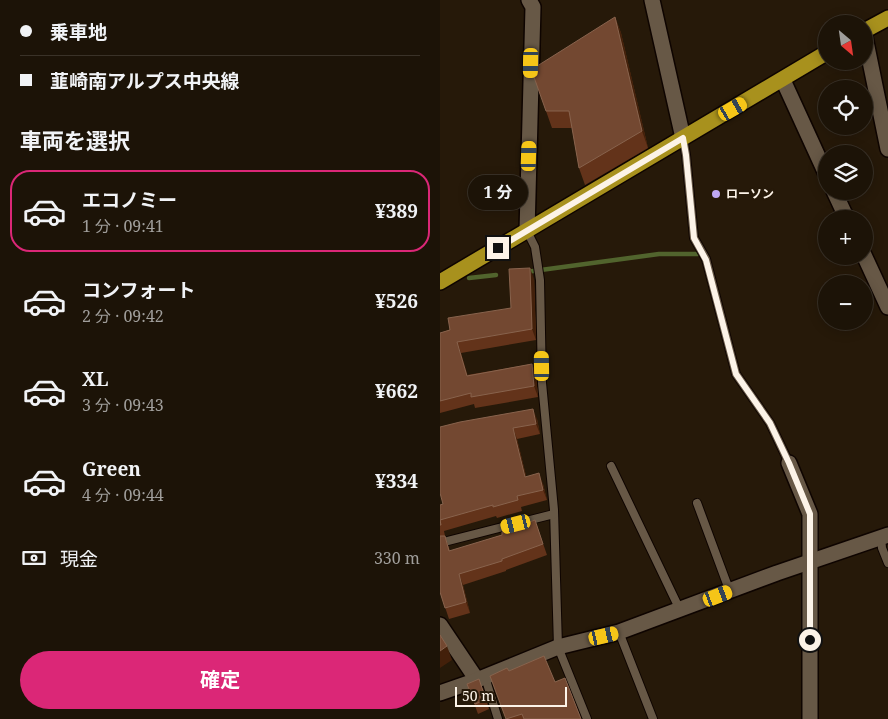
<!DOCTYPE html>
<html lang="ja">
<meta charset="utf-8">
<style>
body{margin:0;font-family:"Noto Serif","Noto Sans JP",serif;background:#251c11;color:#f1f3f6;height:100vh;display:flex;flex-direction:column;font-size:19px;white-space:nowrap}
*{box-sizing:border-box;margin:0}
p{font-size:16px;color:#a09e9b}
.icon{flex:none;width:28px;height:28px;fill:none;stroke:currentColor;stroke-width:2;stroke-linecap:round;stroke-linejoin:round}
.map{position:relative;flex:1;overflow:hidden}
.drawer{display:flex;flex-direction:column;background:#1c1307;width:440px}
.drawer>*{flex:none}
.top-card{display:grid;align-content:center;height:110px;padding:0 20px;background:#1c1307}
.needle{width:32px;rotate:151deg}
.fabs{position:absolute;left:378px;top:15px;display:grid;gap:10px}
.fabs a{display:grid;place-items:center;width:55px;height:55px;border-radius:50%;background:#1c1307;box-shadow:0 2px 12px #0003,0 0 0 1px #3a3228;font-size:25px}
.scale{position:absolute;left:15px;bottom:12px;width:112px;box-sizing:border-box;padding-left:5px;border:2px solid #fcf3e8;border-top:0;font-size:14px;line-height:18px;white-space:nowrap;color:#fcf3e8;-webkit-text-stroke:4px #261909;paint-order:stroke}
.end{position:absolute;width:22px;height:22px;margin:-11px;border:6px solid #fcf3e8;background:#111;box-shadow:0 0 0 2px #111}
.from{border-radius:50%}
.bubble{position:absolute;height:35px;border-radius:18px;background:#1c1307;box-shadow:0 2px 12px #0003,0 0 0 1px #3a3228;font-size:16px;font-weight:700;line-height:35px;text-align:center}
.car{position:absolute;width:15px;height:30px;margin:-15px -8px;border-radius:6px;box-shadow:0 0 4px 1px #0007;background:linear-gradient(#f5c518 24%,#345 0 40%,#f5c518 0 76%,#345 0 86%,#f5c518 0)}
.top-card b{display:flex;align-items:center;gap:18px;height:48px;font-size:19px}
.top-card b+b{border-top:1px solid #3a3228}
.top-card i{width:12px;height:12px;background:#f1f3f6}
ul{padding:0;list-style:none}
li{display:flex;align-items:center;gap:15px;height:82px;margin:0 10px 8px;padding:0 10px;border:2px solid transparent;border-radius:20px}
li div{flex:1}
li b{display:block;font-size:19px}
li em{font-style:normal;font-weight:700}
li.selected{border-color:#db2777}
li>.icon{width:45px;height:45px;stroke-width:1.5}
h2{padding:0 20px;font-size:22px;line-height:60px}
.pay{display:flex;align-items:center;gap:12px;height:55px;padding:0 20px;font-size:19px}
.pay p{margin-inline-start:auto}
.cta{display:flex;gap:10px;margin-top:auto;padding:10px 20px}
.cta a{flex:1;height:58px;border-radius:30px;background:#db2777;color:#fff;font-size:20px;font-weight:700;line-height:58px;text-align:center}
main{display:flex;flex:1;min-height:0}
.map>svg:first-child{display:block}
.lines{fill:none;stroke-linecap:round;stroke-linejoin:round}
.stream{stroke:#51642d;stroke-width:4.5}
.lane-casing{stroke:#0e0400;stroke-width:10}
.street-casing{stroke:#0e0400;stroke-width:18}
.secondary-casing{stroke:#0e0400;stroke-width:18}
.primary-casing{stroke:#0e0400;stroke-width:18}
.lane{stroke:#675846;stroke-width:8}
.street{stroke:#675846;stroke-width:15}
.secondary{stroke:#675846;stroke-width:15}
.primary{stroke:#a8911d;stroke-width:15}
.wall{fill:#63331a}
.shaded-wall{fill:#43200a}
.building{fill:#734831;stroke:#88634d}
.route{stroke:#fcf3e8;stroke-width:6}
.poi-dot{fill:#bfa8f4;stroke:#261909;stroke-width:2}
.labels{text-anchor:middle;stroke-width:4;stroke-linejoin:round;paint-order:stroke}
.poi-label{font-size:12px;font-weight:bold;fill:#fcf3e8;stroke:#261909;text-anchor:start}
</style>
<main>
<section class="drawer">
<div class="top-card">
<b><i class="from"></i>乗車地</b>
<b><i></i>韮崎南アルプス中央線</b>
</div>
<h2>車両を選択</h2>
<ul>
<li class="selected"><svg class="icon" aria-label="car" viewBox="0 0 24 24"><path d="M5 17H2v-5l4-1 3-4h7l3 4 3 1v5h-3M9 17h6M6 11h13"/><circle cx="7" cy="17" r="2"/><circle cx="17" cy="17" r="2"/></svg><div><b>エコノミー</b><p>1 分 · 09:41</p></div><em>¥389</em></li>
<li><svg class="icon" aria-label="car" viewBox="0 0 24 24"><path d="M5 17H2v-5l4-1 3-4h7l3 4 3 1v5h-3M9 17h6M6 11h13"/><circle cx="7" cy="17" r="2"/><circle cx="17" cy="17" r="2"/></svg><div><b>コンフォート</b><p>2 分 · 09:42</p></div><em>¥526</em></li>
<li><svg class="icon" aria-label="car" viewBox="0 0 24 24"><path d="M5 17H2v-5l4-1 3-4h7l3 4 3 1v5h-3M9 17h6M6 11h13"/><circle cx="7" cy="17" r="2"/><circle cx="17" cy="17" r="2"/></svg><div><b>XL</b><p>3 分 · 09:43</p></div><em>¥662</em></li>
<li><svg class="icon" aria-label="car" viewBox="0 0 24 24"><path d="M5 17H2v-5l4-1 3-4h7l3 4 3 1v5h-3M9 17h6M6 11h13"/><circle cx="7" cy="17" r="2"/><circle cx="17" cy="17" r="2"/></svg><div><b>Green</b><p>4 分 · 09:44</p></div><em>¥334</em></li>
</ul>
<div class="pay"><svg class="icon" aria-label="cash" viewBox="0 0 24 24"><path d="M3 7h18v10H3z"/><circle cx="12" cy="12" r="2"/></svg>現金<p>330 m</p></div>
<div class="cta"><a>確定</a></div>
</section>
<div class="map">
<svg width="448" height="719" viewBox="0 0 448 719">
<rect width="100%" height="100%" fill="#261909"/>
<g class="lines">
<g class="stream">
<path d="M86,272L219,254H258"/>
<path d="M29,278L56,275"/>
</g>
<defs>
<g id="lane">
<path d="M243,138L246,155L254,238L266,259L296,374L330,423L349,463"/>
<path d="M87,231L95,247L100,280L102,383L114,510L118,647L147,719"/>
<path d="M171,466L240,610"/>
<path d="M257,503L290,592"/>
<path d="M441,538L442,548L448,563"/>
<path d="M0,543L114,514"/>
<path d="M179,632L213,719"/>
<path d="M45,677L58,719"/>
</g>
<g id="street">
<path d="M212,0L243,138"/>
<path d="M424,32L448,149"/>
<path d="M87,231L93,7L89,0"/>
<path d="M349,463L370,514V719"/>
<path d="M0,625L37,680"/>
<path d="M0,693L37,680L118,647L179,632L337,573L448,535"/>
</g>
<g id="secondary">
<path d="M343,80L386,174"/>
<path d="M394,191L407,219"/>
<path d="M424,255L448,307"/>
</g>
<g id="primary">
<path d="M424,31L448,18"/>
<path d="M0,282L386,53"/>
</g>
</defs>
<use href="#lane" class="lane-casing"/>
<use href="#street" class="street-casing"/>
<use href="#secondary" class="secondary-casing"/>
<use href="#primary" class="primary-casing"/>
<use href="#lane" class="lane"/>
<use href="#street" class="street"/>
<use href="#secondary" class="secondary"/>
<use href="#primary" class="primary"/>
</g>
<g class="wall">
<path d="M175,17L181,33L208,148L145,185L139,168L132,128H112L106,111Z"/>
<path d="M94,279L96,340L21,353L27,375L92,364L96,375L98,397L35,408L34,404L0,413V333L71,308Z"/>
<path d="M97,419L100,434L77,439L86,476L103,484L107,500L81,507L82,511L57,518L56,516L4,531L5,536L10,551L62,535L95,520L107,555L66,570V571L23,585L30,613L9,619L0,592V505L3,504L0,427Z"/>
<path d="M69,671L115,682L141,719H66Z"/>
<path d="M27,684L43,689L49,709L38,714Z"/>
</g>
<g class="shaded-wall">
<path d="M175,17L181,33L208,148L202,131Z"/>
<path d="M90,268L94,279L96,340L92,329Z"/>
<path d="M17,342L21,353L31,386L27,376Z"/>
<path d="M92,364L96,375L98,397L94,386Z"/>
<path d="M93,409L97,419L100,434L96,424Z"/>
<path d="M73,428L77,439L89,488L85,477Z"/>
<path d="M99,473L103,484L107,500L103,490Z"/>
<path d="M19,574L23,585L30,613L26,602Z"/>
<path d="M7,646L12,660L0,668V651Z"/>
</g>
<g class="building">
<path d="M175,17L202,131L139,168L129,111H106L94,77V68Z"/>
<path d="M90,268L92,329L17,342L27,376L92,364L94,386L31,397V393L0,401V333L10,330L8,318L71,308L69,269Z"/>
<path d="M93,409L96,424L73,428L85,477L99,473L103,490L77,496L78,500L53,507V505L0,520L1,525H0V505L3,504L0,493V427L20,422Z"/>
<path d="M95,520L103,544L62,559V561L19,574L26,602L5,608L0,592V536H5L9,551L62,535V532Z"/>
<path d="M0,635L7,646L0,651Z"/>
<path d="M104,656L115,682L125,678L141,719H84L82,714L66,719L50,676L67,668L69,671Z"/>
<path d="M39,679L46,700L35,704L27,684Z"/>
</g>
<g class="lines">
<path class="route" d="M58,248L243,138L246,155L254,238L266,260L296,374L330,423L349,463L370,514V640"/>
</g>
<circle class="poi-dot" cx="276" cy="194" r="5"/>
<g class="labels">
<g class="poi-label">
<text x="286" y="198">ローソン</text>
</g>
</g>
</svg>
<div class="fabs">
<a><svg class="needle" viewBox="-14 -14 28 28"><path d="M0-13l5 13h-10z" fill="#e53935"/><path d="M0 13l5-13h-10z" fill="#a09e9b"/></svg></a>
<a><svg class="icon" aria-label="locate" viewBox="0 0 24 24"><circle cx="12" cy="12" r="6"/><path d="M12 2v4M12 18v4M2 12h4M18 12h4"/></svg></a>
<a><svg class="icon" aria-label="layers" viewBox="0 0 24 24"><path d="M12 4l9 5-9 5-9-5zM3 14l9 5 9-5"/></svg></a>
<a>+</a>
<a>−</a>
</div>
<div class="scale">50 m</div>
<i class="end from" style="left:370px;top:640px"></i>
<i class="end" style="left:58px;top:248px"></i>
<div class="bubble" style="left:28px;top:175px;width:60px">1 分</div>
<i class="car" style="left:91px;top:63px;rotate:181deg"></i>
<i class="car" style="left:293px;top:109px;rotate:60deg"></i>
<i class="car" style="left:89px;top:156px;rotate:2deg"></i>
<i class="car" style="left:102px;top:366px;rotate:359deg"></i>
<i class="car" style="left:76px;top:524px;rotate:256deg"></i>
<i class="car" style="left:278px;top:596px;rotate:69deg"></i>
<i class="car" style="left:164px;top:636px;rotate:77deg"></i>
</div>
</main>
